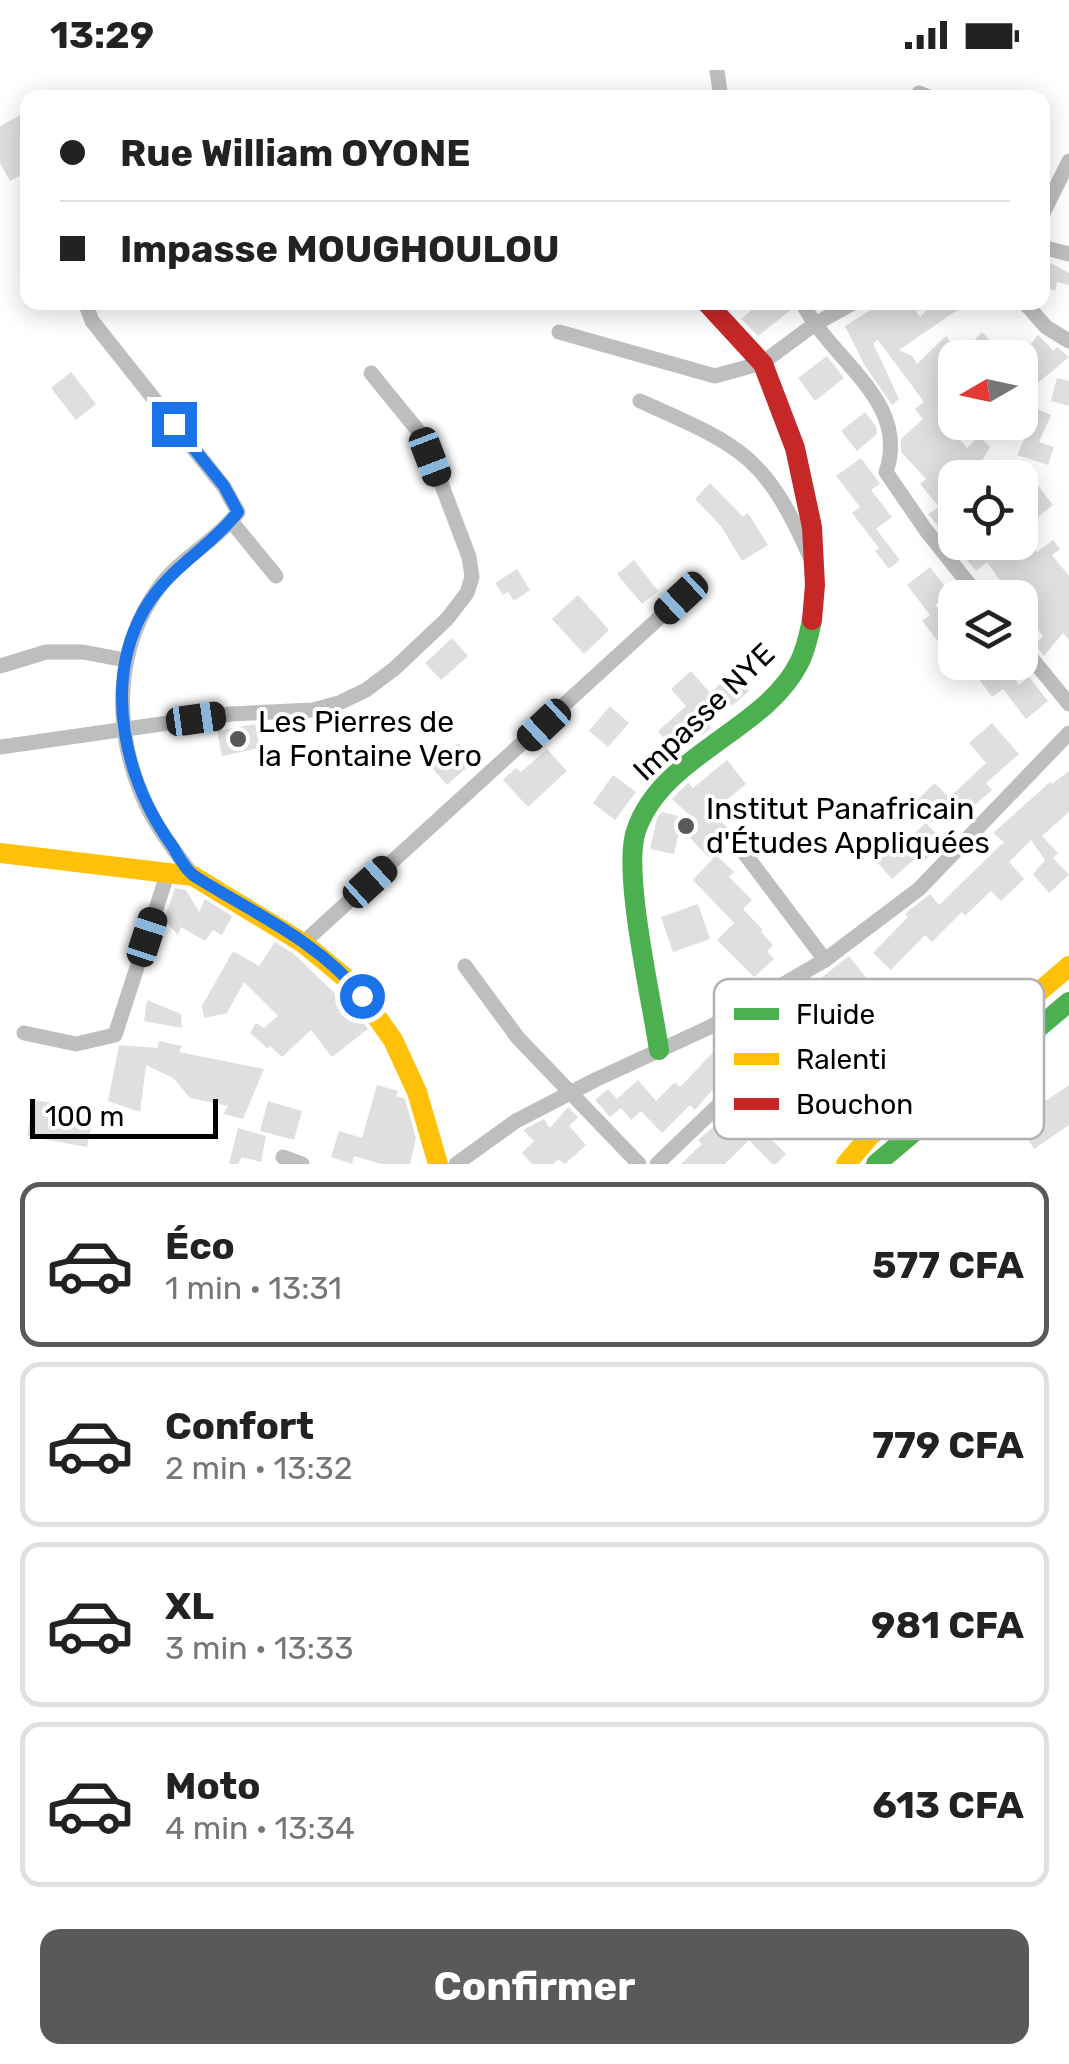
<!DOCTYPE html>
<html lang="fr">
<meta charset="utf-8">
<style>
body{margin:0;font-family:Rubik,sans-serif;background:#f6f6f6;color:#222;height:100vh;display:flex;flex-direction:column;font-size:38px;white-space:nowrap}
*{box-sizing:border-box;margin:0}
p{font-size:32px;color:#767676}
.icon{flex:none;width:55px;height:55px;fill:none;stroke:currentColor;stroke-width:2;stroke-linecap:round;stroke-linejoin:round}
.map{position:relative;height:1094px;overflow:hidden}
.sheet{display:flex;flex-direction:column;background:#fff;flex:1}
.sheet>*{flex:none}
.guide{position:absolute;left:20px;top:20px;width:1030px;height:220px;border-radius:20px;box-shadow:0 5px 25px #0003;display:grid;align-content:center;height:220px;padding:0 40px;background:#fff}
.needle{width:65px;rotate:261deg}
.fabs{position:absolute;left:938px;top:270px;display:grid;gap:20px}
.fabs a{display:grid;place-items:center;width:100px;height:100px;border-radius:20px;background:#fff;box-shadow:0 5px 25px #0003;font-size:50px}
.scale{position:absolute;left:30px;bottom:25px;width:188px;box-sizing:border-box;padding-left:10px;border:5px solid #000;border-top:0;font-size:28px;line-height:35px;white-space:nowrap;color:#000;-webkit-text-stroke:8px #fff;paint-order:stroke}
.end{position:absolute;width:45px;height:45px;margin:-22px;border:12px solid #1a73e8;background:#fff;box-shadow:0 0 0 5px #fff}
.from{border-radius:50%}
.car{position:absolute;width:30px;height:60px;margin:-30px -15px;border-radius:12px;box-shadow:0 0 8px 2px #0007;background:linear-gradient(#222 24%,#8ab4d8 0 40%,#222 0 76%,#8ab4d8 0 86%,#222 0)}
.guide b{display:flex;align-items:center;gap:35px;height:95px;font-size:38px}
.guide b+b{border-top:2px solid #e0e0e0}
.guide i{width:25px;height:25px;background:#222}
ul{padding:18px 0 0;list-style:none}
li{display:flex;align-items:center;gap:30px;height:165px;margin:0 20px 15px;padding:0 20px;border:5px solid #e0e0e0;border-radius:20px}
li div{flex:1}
li b{display:block;font-size:38px}
li em{font-style:normal;font-weight:700}
li.active{border-color:#595959}
li>.icon{width:90px;height:90px;stroke-width:1.5}
.button{display:flex;gap:20px;margin-top:auto;padding:20px 40px}
.button a{flex:1;height:115px;border-radius:20px;background:#595959;color:#fff;font-size:40px;font-weight:700;line-height:115px;text-align:center}
.status{display:flex;justify-content:space-between;align-items:center;height:70px;padding:0 50px;background:#fff;direction:ltr}
.status svg{height:28px;fill:currentColor}
.map>svg:first-child{display:block}
.building{fill:#dfdfdf}
.lines{fill:none;stroke-linecap:round;stroke-linejoin:round}
.street{stroke:#bebebe;stroke-width:15}
.fast{stroke:#4caf50;stroke-width:20}
.slow{stroke:#ffc107;stroke-width:20}
.jam{stroke:#c62828;stroke-width:20}
.route{stroke:#1a73e8;stroke-width:12}
.poi-dot{fill:#595959;stroke:#fff;stroke-width:4}
.labels{text-anchor:middle;stroke-width:8;stroke-linejoin:round;paint-order:stroke}
.street-label{font-size:30px;fill:#000;stroke:#fff}
.poi-label{font-size:30px;fill:#000;stroke:#fff;text-anchor:start}
.key{fill:#fff;stroke:#b2b2b2;stroke-width:2.5}
.key-label{font-size:28px;fill:#000}
</style>
<div class="status"><b>13:29</b><svg viewBox="0 0 49 12"><path d="M0 12V9h3v3zM5 12V6h3v6zM10 12V3h3v9zM15 12V0h3v12zM26 1h20v11H26zM47 4h2v5h-2z"/></svg></div>
<div class="map">
<svg width="1069" height="1094" viewBox="0 0 1069 1094">
<rect width="100%" height="100%" fill="#fff"/>
<g class="building">
<path d="M28,41V101L10,111L0,93V56Z"/>
<path d="M1043,189L1069,203V215L1057,212L1055,221L1042,215Z"/>
<path d="M761,232H787L792,239L758,266L741,249Z"/>
<path d="M893,232H909L920,247L934,232H969L899,280L912,286L917,294L946,266L961,285L982,262L1001,282L1011,273L1023,283L1038,265L1054,281L1057,277L1069,287L1039,312L1020,288H955V334L940,346L967,378L979,366L990,377L977,399L986,408H955V472H991L1003,488L1020,475V412L1030,405L1053,435L1021,461L1037,482L1053,470L1060,479L1052,485L1069,506V570L1063,563L1044,586L1035,575L1043,566L1020,538L1025,530L1013,515L1000,525L994,517L1001,512L987,492L976,501L928,444L939,437L920,414L926,409L901,382V369L923,349L915,339L924,332L878,270L873,273L899,329L892,335L865,296L845,256L877,236Z"/>
<path d="M827,286L844,308L815,331L798,308Z"/>
<path d="M71,302L96,334L76,350L51,318Z"/>
<path d="M1057,308L1069,311V336L1051,331Z"/>
<path d="M1038,339L1051,345L1039,372L1054,377L1048,395L1017,385Z"/>
<path d="M865,342L876,356L877,364L857,381L841,361Z"/>
<path d="M861,388L880,414L871,420L892,447L876,459L900,490L889,499L875,481L879,478L852,443L860,437L836,406Z"/>
<path d="M710,413L743,447L748,443L768,475L742,491L721,456L695,429Z"/>
<path d="M634,490L658,521L642,534L617,504Z"/>
<path d="M930,497L950,523L935,535L955,561V572L945,580L922,551L930,545L907,515Z"/>
<path d="M517,499L530,520L514,531L508,522L503,525L495,513Z"/>
<path d="M578,525L609,560L584,584L552,549Z"/>
<path d="M452,568L468,586L441,610L425,593Z"/>
<path d="M982,592H1003L1019,615L1029,607L1048,631L1026,649L1003,619L992,627L976,605L986,598Z"/>
<path d="M691,601L710,623L733,602L749,621L732,636L724,626L701,646L711,658L702,665L696,659L673,679L658,661L686,636L671,619Z"/>
<path d="M610,636L629,653L608,677L589,661Z"/>
<path d="M992,653L1019,684L986,713L992,720L967,742L952,725L986,693L969,673Z"/>
<path d="M255,654L260,678L222,686L217,661Z"/>
<path d="M458,673L474,691L447,715L431,697Z"/>
<path d="M547,679L567,701L528,737L503,710L516,698L521,702Z"/>
<path d="M727,690L746,714L712,742L733,764L708,787L680,757L674,784L650,779L657,748L662,742L695,750L672,729L688,713L693,718Z"/>
<path d="M1069,701V742L1042,766L1058,783L1053,788L1069,805L1049,823L1033,804L1045,790L1031,770L1009,792L1024,809L1001,831L991,821L965,846L962,842L932,872L925,865L891,900L873,883L908,847L905,844L930,824L939,835L1004,772L993,763L1050,712L1052,714Z"/>
<path d="M613,705L636,722L615,750L593,733Z"/>
<path d="M935,713L953,732L931,753L913,734Z"/>
<path d="M926,753L944,772L923,792L918,786L892,809L874,789L892,773L897,779Z"/>
<path d="M716,785L734,802L729,807L752,830L743,839L763,860L761,862L773,875L767,881L774,889L754,907L717,870L734,853L693,810Z"/>
<path d="M175,818L186,820L199,842L205,829L232,846L222,865L213,860L205,871L181,857L178,865L164,850Z"/>
<path d="M698,834L710,869L673,882L661,847Z"/>
<path d="M275,872L294,884L347,935L350,933L368,959L332,987L311,960L282,987L270,976L268,979L250,963L256,953L264,958L278,946L244,912L227,943L204,948L202,936L233,881L259,896Z"/>
<path d="M849,886L896,945L832,997L811,971L783,987L804,1005L788,1022L796,1033L786,1043L777,1035L759,1057L786,1084L776,1094H772L749,1070L725,1094H681L702,1074L698,1070L769,1010L744,984L695,1040L690,1035L662,1063L641,1041L631,1050L621,1038L610,1047L595,1030L608,1019L617,1029L638,1010L656,1031L675,1012L680,1017L743,951L761,969L769,962L795,951L784,937Z"/>
<path d="M147,930L181,944L182,958L144,951Z"/>
<path d="M159,971L182,976L179,982L264,999L243,1049L223,1044L228,1036L190,1028L173,1008L146,995L140,1042L108,1031L119,975L158,978Z"/>
<path d="M377,1015L398,1021L396,1026L405,1029L416,1068L410,1094H381L354,1086L352,1094L331,1087L339,1061L362,1068Z"/>
<path d="M1069,1015V1055L1034,1079L1016,1051Z"/>
<path d="M33,1030L95,1039L87,1077L27,1066Z"/>
<path d="M268,1031L302,1041L294,1070L260,1061Z"/>
<path d="M568,1037L578,1047L569,1056L586,1075L565,1094L558,1089L553,1094H532L522,1083L534,1071L523,1060L544,1049L550,1058Z"/>
<path d="M238,1058L266,1066L261,1092L242,1087L238,1094H229Z"/>
</g>
<g class="lines">
<g class="street">
<path d="M717,1L721,28"/>
<path d="M919,23L931,28"/>
<path d="M1042,145L1069,91"/>
<path d="M1042,177L1069,184"/>
<path d="M85,232L92,251L224,417L238,442C217,470 182,487 160,516C114,578 113,658 143,728C155,756 175,781 193,806"/>
<path d="M802,232C830,290 911,331 886,402L925,459L980,528"/>
<path d="M1024,232L1046,257L1069,271"/>
<path d="M559,262L715,306L762,293L815,254L855,232"/>
<path d="M640,331C739,375 765,384 810,487"/>
<path d="M231,451L276,506"/>
<path d="M1020,574L1069,634"/>
<path d="M0,596L46,582H83L125,590"/>
<path d="M0,677L231,644L313,640L339,633L366,620L394,599L447,549L467,523L472,507L469,487L424,368L371,303"/>
<path d="M745,784L825,890"/>
<path d="M303,873L681,528"/>
<path d="M465,896L518,968L639,1094"/>
<path d="M24,963L76,974L115,965L168,802"/>
<path d="M283,1087L302,1094"/>
<path d="M456,1094L516,1051L595,1010L710,957L825,890L919,819L1069,663"/>
<path d="M657,1094L750,1005"/>
</g>
<g class="fast">
<path d="M659,980C652,931 622,802 636,761C661,685 765,661 799,593C806,580 809,564 812,550"/>
<path d="M876,1094L1069,932"/>
</g>
<g class="slow">
<path d="M0,783L193,806L303,873L354,915L393,970L417,1022L438,1094"/>
<path d="M846,1094L869,1067L1069,896"/>
</g>
<path class="jam" d="M706,232L763,294L795,378L812,457L815,515L812,550"/>
</g>
<g class="lines">
<path class="route" d="M174,354L224,416L238,442C210,478 168,498 144,540C102,615 125,711 173,777C179,787 186,801 196,807C253,843 320,872 362,926"/>
</g>
<g class="poi-dot">
<circle cx="238" cy="669" r="10"/>
<circle cx="686" cy="756" r="10"/>
</g>
<g class="labels">
<g class="street-label">
<text transform="translate(704 642) rotate(-44)" y="10">Impasse NYE</text>
</g>
<g class="poi-label">
<text x="258" y="662">Les Pierres de<tspan x="258" dy="34">la Fontaine Vero</tspan></text>
<text x="706" y="749">Institut Panafricain<tspan x="706" dy="34">d'Études Appliquées</tspan></text>
</g>
</g>
<rect x="714" y="909" width="330" height="160" rx="15" class="key"/>
<rect x="734" y="938" width="45" height="12" fill="#4caf50"/>
<rect x="734" y="983" width="45" height="12" fill="#ffc107"/>
<rect x="734" y="1028" width="45" height="12" fill="#c62828"/>
<g class="key-label">
<text x="796" y="954">Fluide</text>
<text x="796" y="999">Ralenti</text>
<text x="796" y="1044">Bouchon</text>
</g>
</svg>
<div class="fabs">
<a><svg class="needle" viewBox="-14 -14 28 28"><path d="M0-13l5 13h-10z" fill="#e53935"/><path d="M0 13l5-13h-10z" fill="#767676"/></svg></a>
<a><svg class="icon" aria-label="locate" viewBox="0 0 24 24"><circle cx="12" cy="12" r="6"/><path d="M12 2v4M12 18v4M2 12h4M18 12h4"/></svg></a>
<a><svg class="icon" aria-label="layers" viewBox="0 0 24 24"><path d="M12 4l9 5-9 5-9-5zM3 14l9 5 9-5"/></svg></a>
</div>
<div class="scale">100 m</div>
<i class="end from" style="left:362px;top:926px"></i>
<i class="end" style="left:174px;top:354px"></i>
<i class="car" style="left:430px;top:387px;rotate:159deg"></i>
<i class="car" style="left:681px;top:528px;rotate:227deg"></i>
<i class="car" style="left:196px;top:649px;rotate:82deg"></i>
<i class="car" style="left:544px;top:655px;rotate:227deg"></i>
<i class="car" style="left:370px;top:812px;rotate:48deg"></i>
<i class="car" style="left:147px;top:867px;rotate:18deg"></i>
<div class="guide">
<b><i class="from"></i>Rue William OYONE</b>
<b><i></i>Impasse MOUGHOULOU</b>
</div>
</div>
<section class="sheet">
<ul>
<li class="active"><svg class="icon" aria-label="car" viewBox="0 0 24 24"><path d="M5 17H2v-5l4-1 3-4h7l3 4 3 1v5h-3M9 17h6M6 11h13"/><circle cx="7" cy="17" r="2"/><circle cx="17" cy="17" r="2"/></svg><div><b>Éco</b><p>1 min · 13:31</p></div><em>577 CFA</em></li>
<li><svg class="icon" aria-label="car" viewBox="0 0 24 24"><path d="M5 17H2v-5l4-1 3-4h7l3 4 3 1v5h-3M9 17h6M6 11h13"/><circle cx="7" cy="17" r="2"/><circle cx="17" cy="17" r="2"/></svg><div><b>Confort</b><p>2 min · 13:32</p></div><em>779 CFA</em></li>
<li><svg class="icon" aria-label="car" viewBox="0 0 24 24"><path d="M5 17H2v-5l4-1 3-4h7l3 4 3 1v5h-3M9 17h6M6 11h13"/><circle cx="7" cy="17" r="2"/><circle cx="17" cy="17" r="2"/></svg><div><b>XL</b><p>3 min · 13:33</p></div><em>981 CFA</em></li>
<li><svg class="icon" aria-label="car" viewBox="0 0 24 24"><path d="M5 17H2v-5l4-1 3-4h7l3 4 3 1v5h-3M9 17h6M6 11h13"/><circle cx="7" cy="17" r="2"/><circle cx="17" cy="17" r="2"/></svg><div><b>Moto</b><p>4 min · 13:34</p></div><em>613 CFA</em></li>
</ul>
<div class="button"><a>Confirmer</a></div>
</section>
